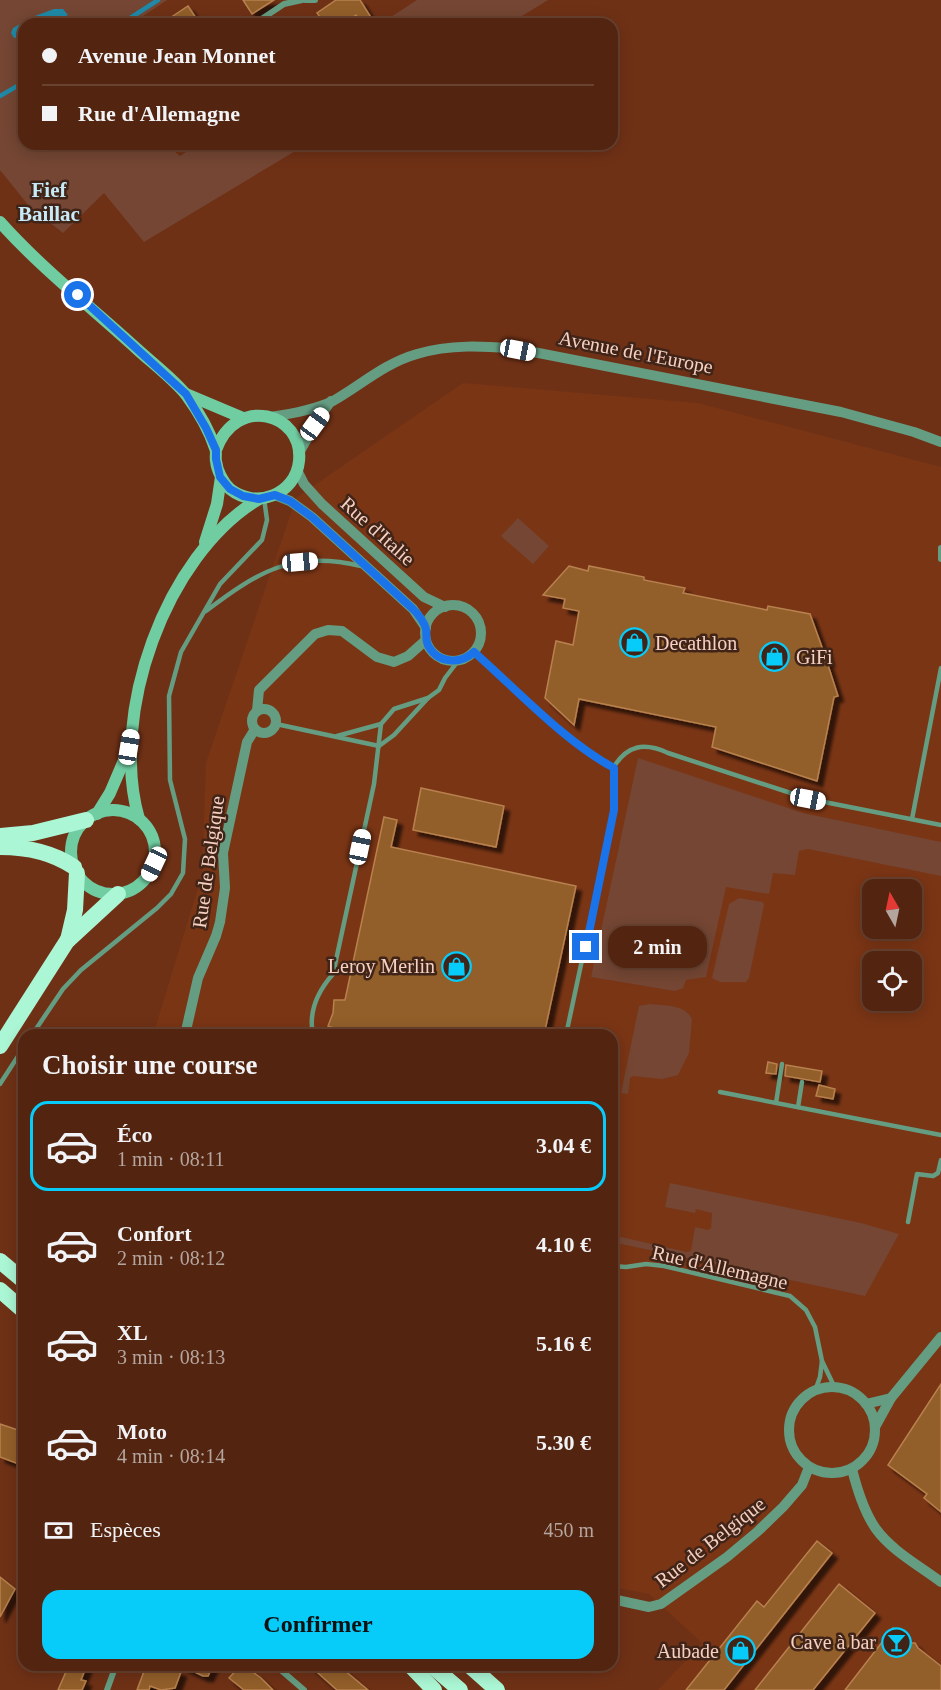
<!DOCTYPE html>
<html lang="fr">
<meta charset="utf-8">
<style>
body{margin:0;font-family:Georgia,serif;background:#592d19;color:#f1f3f6;height:100vh;display:flex;flex-direction:column;font-size:22px;white-space:nowrap}
*{box-sizing:border-box;margin:0}
p{font-size:20px;color:#b5a59f}
.icon{flex:none;width:33px;height:33px;fill:none;stroke:currentColor;stroke-width:2;stroke-linecap:round;stroke-linejoin:round}
.map{position:relative;flex:1;overflow:hidden}
.panel{position:absolute;left:18px;top:1029px;width:600px;height:642px;display:flex;flex-direction:column;background:#532510;border-radius:18px;box-shadow:0 3px 15px #0003,0 0 0 2px #694230}
.panel>*{flex:none}
.hud{position:absolute;left:18px;top:18px;width:600px;height:132px;border-radius:18px;box-shadow:0 3px 15px #0003,0 0 0 2px #694230;display:grid;align-content:center;height:132px;padding:0 24px;background:#532510}
.needle{width:39px;rotate:351deg}
.fabs{position:absolute;left:862px;top:879px;display:grid;gap:12px}
.fabs a{display:grid;place-items:center;width:60px;height:60px;border-radius:12px;background:#532510;box-shadow:0 3px 15px #0003,0 0 0 2px #694230;font-size:30px}
.end{position:absolute;width:27px;height:27px;margin:-14px;border:8px solid #1a73e8;background:#fff;box-shadow:0 0 0 3px #fff}
.from{border-radius:50%}
.bubble{position:absolute;height:42px;border-radius:18px;background:#532510;box-shadow:0 3px 15px #0003,0 0 0 2px #694230;font-size:20px;font-weight:800;line-height:42px;text-align:center}
.car{position:absolute;width:18px;height:36px;margin:-18px -9px;border-radius:8px;box-shadow:0 0 4px 2px #0007;background:linear-gradient(#fff 24%,#345 0 40%,#fff 0 76%,#345 0 86%,#fff 0)}
.hud b{display:flex;align-items:center;gap:21px;height:57px;font-size:22px}
.hud b+b{border-top:2px solid #694230}
.hud i{width:15px;height:15px;background:#f1f3f6}
ul{padding:0;list-style:none}
li{display:flex;align-items:center;gap:18px;height:90px;margin:0 12px 9px;padding:0 12px;border:3px solid transparent;border-radius:18px}
li div{flex:1}
li b{display:block;font-size:22px}
li em{font-style:normal;font-weight:800}
li.selected{border-color:#07cbf9}
li>.icon{width:54px;height:54px;stroke-width:1.5}
h2{padding:0 24px;font-size:27px;line-height:72px}
.pay{display:flex;align-items:center;gap:15px;height:66px;padding:0 24px;font-size:22px}
.pay p{margin-inline-start:auto}
.action{display:flex;gap:12px;margin-top:auto;padding:12px 24px}
.action a{flex:1;height:69px;border-radius:18px;background:#07cbf9;color:#111;font-size:24px;font-weight:800;line-height:69px;text-align:center}
.map>svg:first-child{display:block}
.built{fill:#7a3515;fill-rule:evenodd}
.green{fill:#744633}
.water{fill:#1f89a7}
.lines{fill:none;stroke-linecap:round;stroke-linejoin:round}
.stream{stroke:#1f89a7;stroke-width:4.5}
.building{fill:#925e2a;stroke:#b8814e;stroke-width:1.5;filter:url(#shadow)}
.service{stroke:#659d82;stroke-width:4.5}
.minor{stroke:#659d82;stroke-width:6}
.tertiary{stroke:#659d82;stroke-width:10}
.secondary{stroke:#70cda2;stroke-width:12}
.trunk{stroke:#abf6d4;stroke-width:16}
.route{stroke:#1a73e8;stroke-width:8}
.labels{text-anchor:middle;stroke-width:5;stroke-linejoin:round;paint-order:stroke}
.street-label{font-size:20px;fill:#f6d0c1;stroke:#402418}
.poi-label{font-size:20px;fill:#f6d0c1;stroke:#402418;text-anchor:end}
.neighbourhood-label{font-size:21px;font-weight:bold;fill:#c7eaf7;stroke:#402418}
</style>
<div class="map">
<svg width="941" height="1690" viewBox="0 0 941 1690">
<defs>
<filter id="shadow"><feDropShadow dx="5.5" dy="5.5" stdDeviation="1.5" flood-color="#0009"/></filter>
</defs>
<rect width="100%" height="100%" fill="#6f3116"/>
<path class="built" d="M463,383L698,403L941,467V1690H658L702,1643L649,1594L612,1587V1035H153L202,875L206,763L296,498ZM873,890H912V928H873ZM873,962H912V1000H873Z"/>
<g class="green">
<path d="M0,0H167L131,24H24V144H166L180,156L198,144H307L144,242L104,193L63,233L29,206L0,170Z"/>
<path d="M417,0H548L509,24H380Z"/>
<path d="M518,518L549,546L533,564L501,536Z"/>
<path d="M638,758L803,813L941,842V876L808,849L799,851L795,875L773,873L769,894L726,887L706,977L686,980L683,988L675,991L591,977Z"/>
<path d="M739,898L763,902L764,905L749,978L746,982H720L712,978L729,904Z"/>
<path d="M650,1004C665,1006 685,1004 692,1019L689,1053L678,1075L662,1079L633,1076L630,1078L628,1094L621,1093L639,1006Z"/>
<path d="M612,1106C624,1114 614,1136 612,1148Z"/>
<path d="M670,1183L861,1223L899,1234L865,1296L612,1242V1235L687,1252L691,1251L695,1227L708,1230L711,1228L712,1213L696,1209L695,1213L665,1207Z"/>
</g>
<path class="water" d="M54,9H63L68,15L51,24H24V36L14,38L11,33L13,28L35,16Z"/>
<g class="lines">
<g class="stream">
<path d="M121,24L158,0"/>
<path d="M0,96L24,82"/>
</g>
</g>
<g class="building">
<path d="M243,0H274L252,14Z"/>
<path d="M336,0H360L372,19L362,24L356,15L342,24H325L317,13Z"/>
<path d="M188,6L200,24H161Z"/>
<path d="M569,566L588,571L589,566L644,577V580L685,588L683,593L767,610L768,606L810,614L823,650L826,649L829,661L827,662L838,696L834,697L817,781L712,747L716,727L579,699L574,725L545,698L556,641L573,645L579,611L563,608L565,599L543,595Z"/>
<path d="M421,788L504,806L496,847L413,830Z"/>
<path d="M384,817L397,820L391,847L576,886L544,1035H338L339,1030L328,1026L333,1013L334,1000H345Z"/>
<path d="M768,1062L777,1064L776,1074L766,1073Z"/>
<path d="M786,1065L822,1071L820,1082L785,1076Z"/>
<path d="M819,1085L835,1089L833,1099L816,1096Z"/>
<path d="M941,1384V1512L924,1498L927,1494L888,1465Z"/>
<path d="M0,1424L24,1432V1466L0,1457Z"/>
<path d="M817,1541L832,1553L724,1690H686L757,1601L764,1607Z"/>
<path d="M0,1577L15,1589L0,1617Z"/>
<path d="M839,1584L875,1613L813,1690H755Z"/>
<path d="M893,1628L912,1643H915L918,1648L941,1666V1690H845Z"/>
<path d="M69,1665H87L81,1680L86,1681L82,1690H58Z"/>
<path d="M164,1665L181,1672L175,1688L161,1690L150,1686L149,1690H137L146,1666L160,1672Z"/>
<path d="M180,1665H213L208,1676H203Z"/>
<path d="M241,1665H243L261,1678L273,1690H244L229,1678Z"/>
<path d="M309,1665H338L368,1690H337Z"/>
</g>
<g class="lines">
<g class="service">
<path d="M206,611C259,571 293,550 361,566"/>
<path d="M474,652C517,689 563,741 613,768"/>
<path d="M276,724L379,746L394,735L428,698L439,690L445,678L458,661"/>
<path d="M337,736L381,724"/>
<path d="M613,768C627,745 644,742 668,753L809,799L941,825"/>
<path d="M912,819L941,668"/>
<path d="M32,1035L63,989L81,970L157,908L171,894L183,873L185,839L170,780L169,696L181,652L220,584L262,540L267,520L264,498"/>
<path d="M313,1035C308,1011 318,991 333,974L374,784L381,724L394,709L428,698"/>
<path d="M566,1035L614,810L613,768"/>
<path d="M0,1084L24,1047"/>
<path d="M720,1092L941,1135"/>
<path d="M776,1103L782,1064"/>
<path d="M798,1107L802,1082"/>
<path d="M908,1222L917,1174L933,1176L938,1173L941,1160"/>
<path d="M612,1266L626,1267L646,1264L664,1266L790,1296L806,1310L815,1327L822,1361L835,1388"/>
<path d="M815,1391L820,1377L822,1361"/>
</g>
<g class="minor">
<path d="M305,0H315"/>
<path d="M254,24L284,4L302,0"/>
<path d="M941,548V559"/>
<path d="M275,1665L304,1690"/>
<path d="M107,1690L116,1665"/>
</g>
<g class="tertiary">
<path d="M270,417C291,414 314,410 333,401C361,385 385,363 417,354C450,344 484,346 518,349L841,412L914,432L941,442"/>
<path d="M299,453L315,424L331,401"/>
<path d="M297,470L304,484L322,504L424,597L445,607"/>
<path d="M275,495L290,501L312,517L413,609L426,628"/>
<circle cx="453" cy="633" r="28"/>
<circle cx="264" cy="721" r="12"/>
<path d="M257,711L259,690L315,634L328,630L342,631L377,657L394,662L408,656L426,640"/>
<path d="M185,1035L198,978L216,936L220,922L225,888L223,853L247,742L255,729"/>
<circle cx="832" cy="1430" r="43"/>
<path d="M866,1404L891,1398"/>
<path d="M875,1427L891,1398L941,1337"/>
<path d="M852,1469C857,1489 864,1512 876,1529C892,1551 920,1566 941,1582"/>
<path d="M612,1599L649,1607L661,1604L727,1557L757,1532L783,1507L802,1485L809,1467"/>
</g>
<g class="secondary">
<path d="M0,222C41,268 91,307 137,349C151,362 176,381 187,396C198,411 209,430 215,448C217,452 215,457 216,461C217,471 223,482 230,489C256,510 296,494 299,461C304,413 236,394 216,450"/>
<path d="M186,394L243,418"/>
<path d="M205,542L217,504L221,477"/>
<circle cx="113" cy="852" r="42"/>
<path d="M97,814L110,793L128,751"/>
<path d="M139,819C109,715 165,555 259,499"/>
</g>
<g class="trunk">
<path d="M0,836L33,833L86,820"/>
<path d="M0,847C27,847 52,852 74,867"/>
<path d="M68,940L75,910L77,873"/>
<path d="M0,1046L67,941L118,894"/>
<path d="M0,1261L24,1281"/>
<path d="M0,1290L24,1311"/>
<path d="M410,1665L434,1690"/>
<path d="M431,1665L460,1690"/>
<path d="M469,1665L497,1690"/>
</g>
</g>
<g class="lines">
<path class="route" d="M78,295L186,394L206,428L216,450V459L220,477L230,489L243,496L259,499L275,495L290,501L312,517L413,609C418,614 424,622 426,629C427,636 425,641 429,647C439,664 461,664 474,652C516,689 565,742 614,768V810L586,947"/>
</g>
<defs>
<symbol id="shop-ring" viewBox="-11 -11 22 22"><circle r="9.5" fill="#402418" stroke="#07cbf9" stroke-width="1.5"/><path d="M-5-2.5h2.3a2.7 3.5 0 0 1 5.4 0H5L5.5 6h-11ZM-1.5-2.5h3a1.5 2.3 0 0 0-3 0Z" fill="#07cbf9"/></symbol>
<symbol id="bar-ring" viewBox="-11 -11 22 22"><circle r="9.5" fill="#402418" stroke="#07cbf9" stroke-width="1.5"/><path d="M-6-5H6L.8 .8V4.5H3.5V6h-7V4.5H-.8V.8Z" fill="#07cbf9"/></symbol>
</defs>
<g fill-rule="evenodd">
<use href="#shop-ring" x="618" y="626" width="33" height="33"/>
<use href="#shop-ring" x="758" y="640" width="33" height="33"/>
<use href="#shop-ring" x="440" y="950" width="33" height="33"/>
<use href="#bar-ring" x="880" y="1626" width="33" height="33"/>
<use href="#shop-ring" x="724" y="1634" width="33" height="33"/>
</g>
<g class="labels">
<g class="street-label">
<text transform="translate(636 352) rotate(11)" y="7">Avenue de l'Europe</text>
<text transform="translate(378 531) rotate(42)" y="7">Rue d'Italie</text>
<text transform="translate(208 862) rotate(-82)" y="7">Rue de Belgique</text>
<text transform="translate(720 1267) rotate(13)" y="7">Rue d'Allemagne</text>
<text transform="translate(710 1542) rotate(-38)" y="7">Rue de Belgique</text>
</g>
<g class="poi-label">
<text x="655" y="650" text-anchor="start">Decathlon</text>
<text x="796" y="664" text-anchor="start">GiFi</text>
<text x="435" y="973">Leroy Merlin</text>
<text x="876" y="1649">Cave à bar</text>
<text x="719" y="1658">Aubade</text>
</g>
<g class="neighbourhood-label">
<text x="49" y="197">Fief<tspan x="49" dy="24">Baillac</tspan></text>
</g>
</g>
</svg>
<div class="fabs">
<a><svg class="needle" viewBox="-14 -14 28 28"><path d="M0-13l5 13h-10z" fill="#e53935"/><path d="M0 13l5-13h-10z" fill="#b5a59f"/></svg></a>
<a><svg class="icon" aria-label="locate" viewBox="0 0 24 24"><circle cx="12" cy="12" r="6"/><path d="M12 2v4M12 18v4M2 12h4M18 12h4"/></svg></a>
</div>
<i class="end from" style="left:78px;top:295px"></i>
<i class="end" style="left:586px;top:947px"></i>
<div class="bubble" style="left:608px;top:926px;width:99px">2 min</div>
<i class="car" style="left:518px;top:350px;rotate:101deg"></i>
<i class="car" style="left:315px;top:424px;rotate:36deg"></i>
<i class="car" style="left:300px;top:562px;rotate:85deg"></i>
<i class="car" style="left:129px;top:747px;rotate:9deg"></i>
<i class="car" style="left:808px;top:799px;rotate:101deg"></i>
<i class="car" style="left:360px;top:847px;rotate:12deg"></i>
<i class="car" style="left:154px;top:864px;rotate:205deg"></i>
<div class="hud">
<b><i class="from"></i>Avenue Jean Monnet</b>
<b><i></i>Rue d'Allemagne</b>
</div>
<section class="panel">
<h2>Choisir une course</h2>
<ul>
<li class="selected"><svg class="icon" aria-label="car" viewBox="0 0 24 24"><path d="M5 17H2v-5l4-1 3-4h7l3 4 3 1v5h-3M9 17h6M6 11h13"/><circle cx="7" cy="17" r="2"/><circle cx="17" cy="17" r="2"/></svg><div><b>Éco</b><p>1 min · 08:11</p></div><em>3.04 €</em></li>
<li><svg class="icon" aria-label="car" viewBox="0 0 24 24"><path d="M5 17H2v-5l4-1 3-4h7l3 4 3 1v5h-3M9 17h6M6 11h13"/><circle cx="7" cy="17" r="2"/><circle cx="17" cy="17" r="2"/></svg><div><b>Confort</b><p>2 min · 08:12</p></div><em>4.10 €</em></li>
<li><svg class="icon" aria-label="car" viewBox="0 0 24 24"><path d="M5 17H2v-5l4-1 3-4h7l3 4 3 1v5h-3M9 17h6M6 11h13"/><circle cx="7" cy="17" r="2"/><circle cx="17" cy="17" r="2"/></svg><div><b>XL</b><p>3 min · 08:13</p></div><em>5.16 €</em></li>
<li><svg class="icon" aria-label="car" viewBox="0 0 24 24"><path d="M5 17H2v-5l4-1 3-4h7l3 4 3 1v5h-3M9 17h6M6 11h13"/><circle cx="7" cy="17" r="2"/><circle cx="17" cy="17" r="2"/></svg><div><b>Moto</b><p>4 min · 08:14</p></div><em>5.30 €</em></li>
</ul>
<div class="pay"><svg class="icon" aria-label="cash" viewBox="0 0 24 24"><path d="M3 7h18v10H3z"/><circle cx="12" cy="12" r="2"/></svg>Espèces<p>450 m</p></div>
<div class="action"><a>Confirmer</a></div>
</section>
</div>
